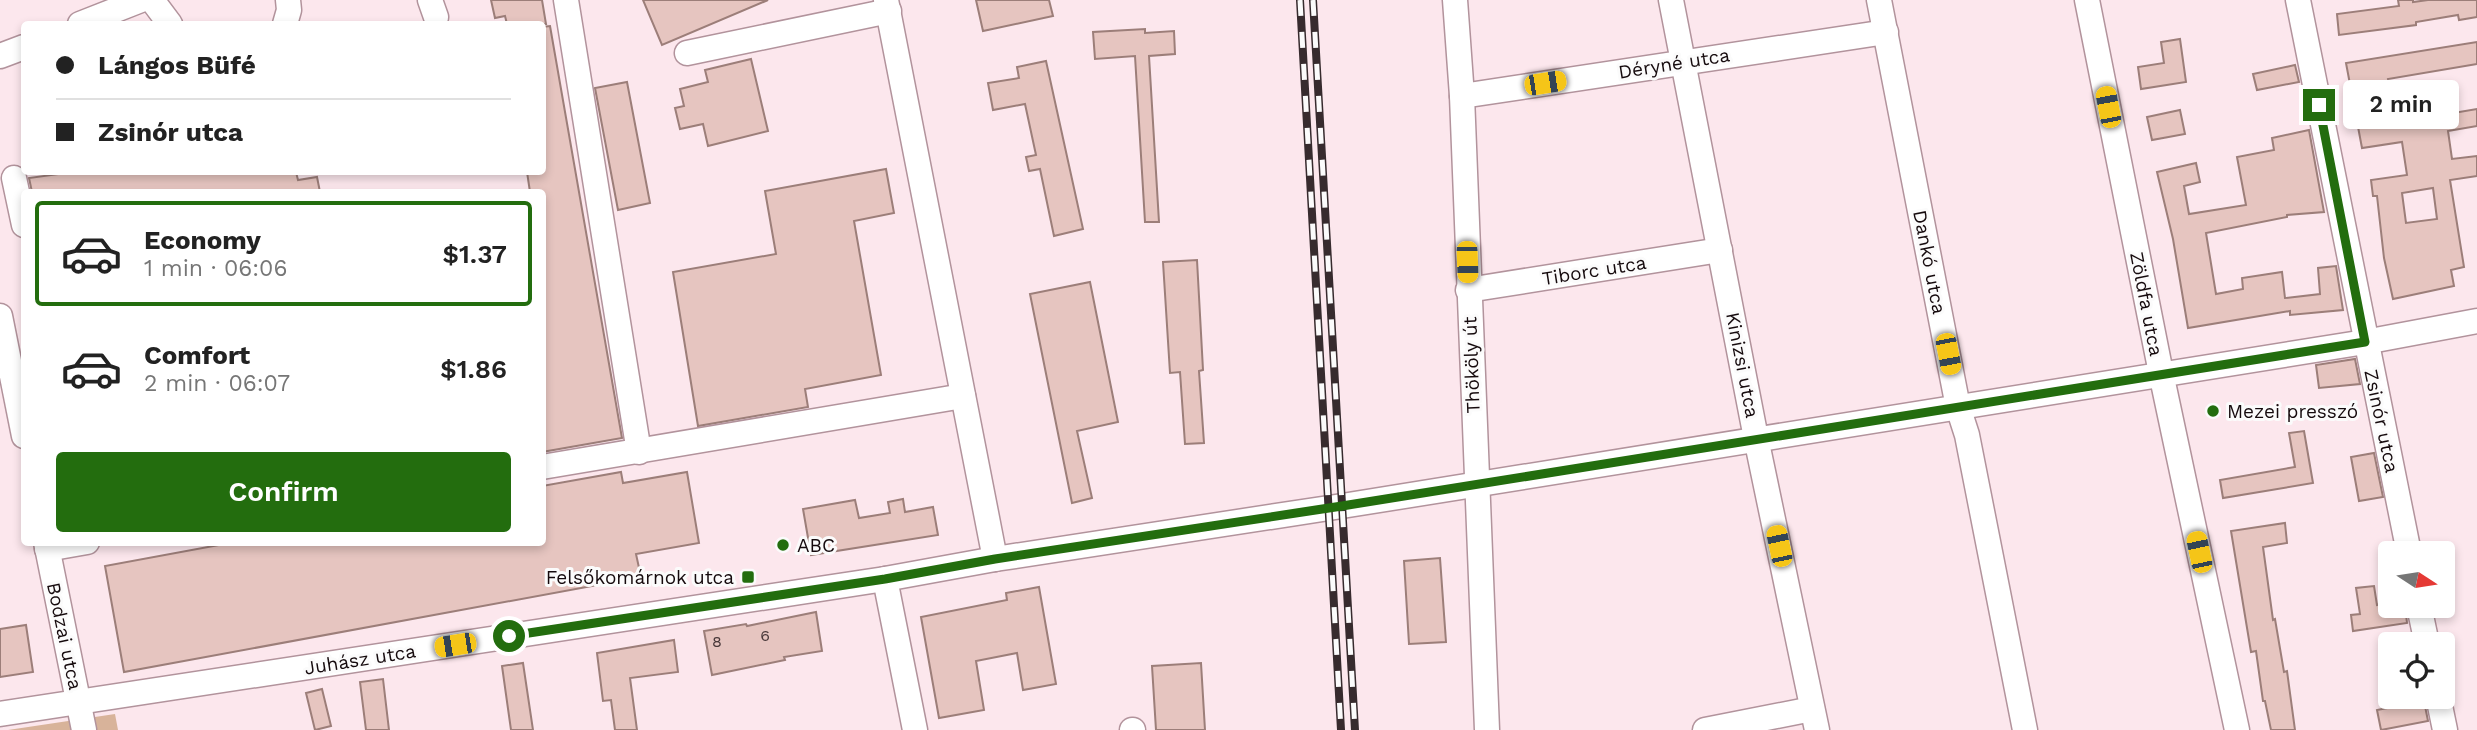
<!DOCTYPE html>
<meta charset="utf-8">
<style>
body{margin:0;font-family:"Work Sans",sans-serif;background:#f2f2f2;color:#222;height:100vh;display:flex;flex-direction:column;font-size:26px;white-space:nowrap}
*{box-sizing:border-box;margin:0}
p{font-size:23px;color:#767676}
.icon{flex:none;width:38px;height:38px;fill:none;stroke:currentColor;stroke-width:2;stroke-linecap:round;stroke-linejoin:round}
.map{position:relative;flex:1;overflow:hidden}
.drawer{position:absolute;left:21px;top:189px;width:525px;height:357px;display:flex;flex-direction:column;background:#fff;border-radius:7px;box-shadow:0 4px 10px #0003}
.drawer>*{flex:none}
.hud{position:absolute;left:21px;top:21px;width:525px;height:154px;border-radius:7px;box-shadow:0 4px 10px #0003;display:grid;align-content:center;height:154px;padding:0 35px;background:#fff}
.needle{width:46px;rotate:102deg}
.controls{position:absolute;left:2378px;top:541px;display:grid;gap:14px}
.controls a{display:grid;place-items:center;width:77px;height:77px;border-radius:7px;background:#fff;box-shadow:0 4px 10px #0003;font-size:35px}
.end{position:absolute;width:32px;height:32px;margin:-16px;border:9px solid #236d0e;background:#fff;box-shadow:0 0 0 4px #fff}
.from{border-radius:50%}
.bubble{position:absolute;height:49px;border-radius:7px;background:#fff;box-shadow:0 4px 10px #0003;font-size:23px;font-weight:600;line-height:49px;text-align:center}
.car{position:absolute;width:21px;height:42px;margin:-21px -10px;border-radius:9px;box-shadow:0 0 5px 2px #0007;background:linear-gradient(#f5c518 24%,#345 0 40%,#f5c518 0 76%,#345 0 86%,#f5c518 0)}
.hud b{display:flex;align-items:center;gap:24px;height:66px;font-size:26px}
.hud b+b{border-top:2px solid #e0e0e0}
.hud i{width:18px;height:18px;background:#222}
ul{padding:12px 0 0;list-style:none}
li{display:flex;align-items:center;gap:21px;height:105px;margin:0 14px 10px;padding:0 21px;border:4px solid transparent;border-radius:7px}
li div{flex:1}
li b{display:block;font-size:26px}
li em{font-style:normal;font-weight:600}
li.current{border-color:#236d0e}
li>.icon{width:63px;height:63px;stroke-width:1.5}
.button{display:flex;gap:14px;margin-top:auto;padding:14px 35px}
.button a{flex:1;height:80px;border-radius:7px;background:#236d0e;color:#fff;font-size:28px;font-weight:600;line-height:80px;text-align:center}
.map>svg:first-child{display:block}
.green{fill:#d8b39a}
.building{fill:#e6c5c0;stroke:#9c7e79;stroke-width:2;fill-rule:evenodd}
.lines{fill:none;stroke-linecap:round;stroke-linejoin:round}
.minor-casing{stroke:#b2939c;stroke-width:27}
.minor{stroke:#fff;stroke-width:24}
.rail-casing{stroke:#372b2e;stroke-width:8}
.rail{stroke:#fbfbfb;stroke-width:5;stroke-dasharray:16;stroke-linecap:butt}
.route{stroke:#236d0e;stroke-width:9}
.poi-dot{fill:#236d0e;stroke:#fbfbfb;stroke-width:2.5}
.labels{text-anchor:middle;stroke-width:6;stroke-linejoin:round;paint-order:stroke}
.number-label{font-size:16px;fill:#49393a}
.street-label{font-size:19px;fill:#150a0d;stroke:#fbfbfb}
.poi-label{font-size:19px;fill:#150a0d;stroke:#fbfbfb;text-anchor:start}
</style>
<div class="map">
<svg width="2477" height="730" viewBox="0 0 2477 730">
<rect width="100%" height="100%" fill="#fce7ed"/>
<path class="green" d="M115,714L118,730H8Z"/>
<g class="building">
<path d="M491,0H542L546,24H507L505,16L495,18Z"/>
<path d="M643,0H768L662,45Z"/>
<path d="M976,0H1049L1053,16L983,31Z"/>
<path d="M2398,0H2413V2L2428,0H2477V17L2459,20L2458,15L2416,22V25L2339,35L2337,14L2399,6Z"/>
<path d="M550,26L622,438L542,452V192H530L527,172H542V27Z"/>
<path d="M1145,29V33L1174,31L1175,54L1149,56L1159,222H1145L1135,56L1095,59L1093,32Z"/>
<path d="M2180,39L2186,82L2141,89L2138,67L2164,63L2161,42Z"/>
<path d="M2477,42V64L2388,79L2396,116L2406,115V121L2477,109V126L2448,131L2452,159L2477,156V176L2450,180L2464,267L2451,270L2454,286L2393,299L2384,258L2377,196H2373L2371,180L2407,175L2402,142L2362,148L2346,63ZM2433,188L2437,219L2406,223L2402,193Z"/>
<path d="M751,59L768,131L708,146L703,124L680,129L675,108L684,106L680,89L708,82L705,70Z"/>
<path d="M1046,61L1083,229L1054,236L1040,169L1029,171L1026,157L1036,155L1025,104L993,110L988,83L1019,78L1017,67Z"/>
<path d="M2295,65L2299,82L2257,90L2253,74Z"/>
<path d="M627,82L650,203L618,210L595,88Z"/>
<path d="M2180,110L2185,134L2152,140L2147,117Z"/>
<path d="M2309,130L2324,212L2287,215V217L2206,233L2216,294L2243,289L2242,278L2282,272L2285,298L2320,294L2318,268L2336,266L2343,310L2290,315V311L2188,328L2173,239L2157,172L2196,163L2200,182L2184,186L2189,214L2246,205L2237,157L2274,150L2272,138Z"/>
<path d="M886,169L894,213L854,221L881,375L805,389L808,407L698,426L673,272L776,254L765,191Z"/>
<path d="M73,172H296L298,180L317,177L320,192H32L29,178Z"/>
<path d="M1197,260L1203,370L1199,371L1204,443L1185,444L1180,372L1170,373L1163,262Z"/>
<path d="M1090,282L1118,422L1077,431L1092,498L1072,503L1030,294Z"/>
<path d="M2355,359L2360,384L2319,388L2316,365Z"/>
<path d="M2304,431L2313,483L2223,498L2220,480L2295,467L2289,433Z"/>
<path d="M2374,453L2383,497L2359,501L2351,457Z"/>
<path d="M621,472L623,483L687,472L699,543L636,554L641,577L124,672L105,566L235,542H542V486Z"/>
<path d="M903,499L905,512L933,507L938,535L811,555L803,509L855,500L859,518L890,513L888,502Z"/>
<path d="M2285,523L2287,543L2263,547L2273,620L2275,619L2284,672L2287,671L2295,730H2271L2265,701H2263L2256,651L2251,652L2231,531Z"/>
<path d="M1440,558L1446,642L1409,644L1404,561Z"/>
<path d="M2374,586L2377,605L2390,603V606H2405L2407,623L2353,631L2351,615L2360,614L2356,588Z"/>
<path d="M1039,587L1056,684L1023,690L1017,653L976,661L984,710L939,718L921,617L1007,600L1006,593Z"/>
<path d="M816,612L822,651L784,657L785,660L712,675L704,631L746,624L747,626Z"/>
<path d="M26,625L33,672L0,677V629Z"/>
<path d="M674,640L678,672L630,678L637,730H615L611,700L603,701L597,653Z"/>
<path d="M523,663L533,730H511L502,666Z"/>
<path d="M1201,663L1205,730H1156L1152,666Z"/>
<path d="M383,679L389,730H366L360,682Z"/>
<path d="M322,689L331,726L315,730L306,693Z"/>
<path d="M2424,701L2428,721L2381,730L2377,710Z"/>
</g>
<g class="lines">
<defs>
<g id="minor">
<path d="M152,0L170,24"/>
<path d="M430,0L436,17"/>
<path d="M566,0L639,452"/>
<path d="M886,0L995,559"/>
<path d="M1455,0L1462,96L1487,730"/>
<path d="M1671,0L1756,438L1817,730"/>
<path d="M1879,0L1958,407L1967,435L2025,730"/>
<path d="M2087,0L2161,373L2237,730"/>
<path d="M2298,0L2409,553"/>
<path d="M80,24L141,0"/>
<path d="M285,24L289,10L288,0"/>
<path d="M687,53L889,11"/>
<path d="M0,56L24,47"/>
<path d="M1462,96L1886,32"/>
<path d="M14,178L24,225"/>
<path d="M1468,290L1720,250"/>
<path d="M0,316L24,436"/>
<path d="M542,467L963,396"/>
<path d="M46,542L84,730"/>
<path d="M47,549L87,542"/>
<path d="M885,579L915,730"/>
<path d="M2419,606L2427,644"/>
<path d="M2438,696L2445,730"/>
<path d="M0,714L885,579L995,559L1342,506L2365,342L2477,321"/>
<path d="M1132,730H1133"/>
<path d="M1705,730L1812,709"/>
</g>
</defs>
<use href="#minor" class="minor-casing"/>
<use href="#minor" class="minor"/>
<defs>
<g id="rail">
<path d="M1300,0L1341,730"/>
<path d="M1313,0L1355,730"/>
</g>
</defs>
<use href="#rail" class="rail-casing"/>
<use href="#rail" class="rail"/>
</g>
<g class="lines">
<path class="route" d="M509,636L885,579L995,559L1342,506L2365,342L2319,105"/>
</g>
<g class="poi-dot">
<circle cx="2213" cy="411" r="7"/>
<circle cx="783" cy="545" r="7"/>
<rect x="741" y="570" width="14" height="14" rx="3.5"/>
</g>
<g class="labels">
<g class="number-label">
<text x="765" y="641">6</text>
<text x="717" y="647">8</text>
</g>
<g class="street-label">
<text transform="translate(1674 63) rotate(-9)" y="7">Déryné utca</text>
<text transform="translate(1930 262) rotate(79)" y="7">Dankó utca</text>
<text transform="translate(1594 270) rotate(-9)" y="7">Tiborc utca</text>
<text transform="translate(2147 304) rotate(79)" y="7">Zöldfa utca</text>
<text transform="translate(1471 365) rotate(-92)" y="7">Thököly út</text>
<text transform="translate(1743 365) rotate(79)" y="7">Kinizsi utca</text>
<text transform="translate(2382 421) rotate(78)" y="7">Zsinór utca</text>
<text transform="translate(65 636) rotate(78)" y="7">Bodzai utca</text>
<text transform="translate(360 659) rotate(-9)" y="7">Juhász utca</text>
</g>
<g class="poi-label">
<text x="2227" y="418">Mezei presszó</text>
<text x="797" y="552">ABC</text>
<text x="734" y="584" text-anchor="end">Felsőkomárnok utca</text>
</g>
</g>
</svg>
<div class="controls">
<a><svg class="needle" viewBox="-14 -14 28 28"><path d="M0-13l5 13h-10z" fill="#e53935"/><path d="M0 13l5-13h-10z" fill="#767676"/></svg></a>
<a><svg class="icon" aria-label="locate" viewBox="0 0 24 24"><circle cx="12" cy="12" r="6"/><path d="M12 2v4M12 18v4M2 12h4M18 12h4"/></svg></a>
</div>
<i class="end from" style="left:509px;top:636px"></i>
<i class="end" style="left:2319px;top:105px"></i>
<div class="bubble" style="left:2343px;top:80px;width:116px">2 min</div>
<i class="car" style="left:1545px;top:83px;rotate:81deg"></i>
<i class="car" style="left:2108px;top:107px;rotate:349deg"></i>
<i class="car" style="left:1467px;top:262px;rotate:178deg"></i>
<i class="car" style="left:1948px;top:354px;rotate:169deg"></i>
<i class="car" style="left:1779px;top:546px;rotate:348deg"></i>
<i class="car" style="left:2199px;top:552px;rotate:348deg"></i>
<i class="car" style="left:455px;top:645px;rotate:261deg"></i>
<div class="hud">
<b><i class="from"></i>Lángos Büfé</b>
<b><i></i>Zsinór utca</b>
</div>
<section class="drawer">
<ul>
<li class="current"><svg class="icon" aria-label="car" viewBox="0 0 24 24"><path d="M5 17H2v-5l4-1 3-4h7l3 4 3 1v5h-3M9 17h6M6 11h13"/><circle cx="7" cy="17" r="2"/><circle cx="17" cy="17" r="2"/></svg><div><b>Economy</b><p>1 min · 06:06</p></div><em>$1.37</em></li>
<li><svg class="icon" aria-label="car" viewBox="0 0 24 24"><path d="M5 17H2v-5l4-1 3-4h7l3 4 3 1v5h-3M9 17h6M6 11h13"/><circle cx="7" cy="17" r="2"/><circle cx="17" cy="17" r="2"/></svg><div><b>Comfort</b><p>2 min · 06:07</p></div><em>$1.86</em></li>
</ul>
<div class="button"><a>Confirm</a></div>
</section>
</div>
